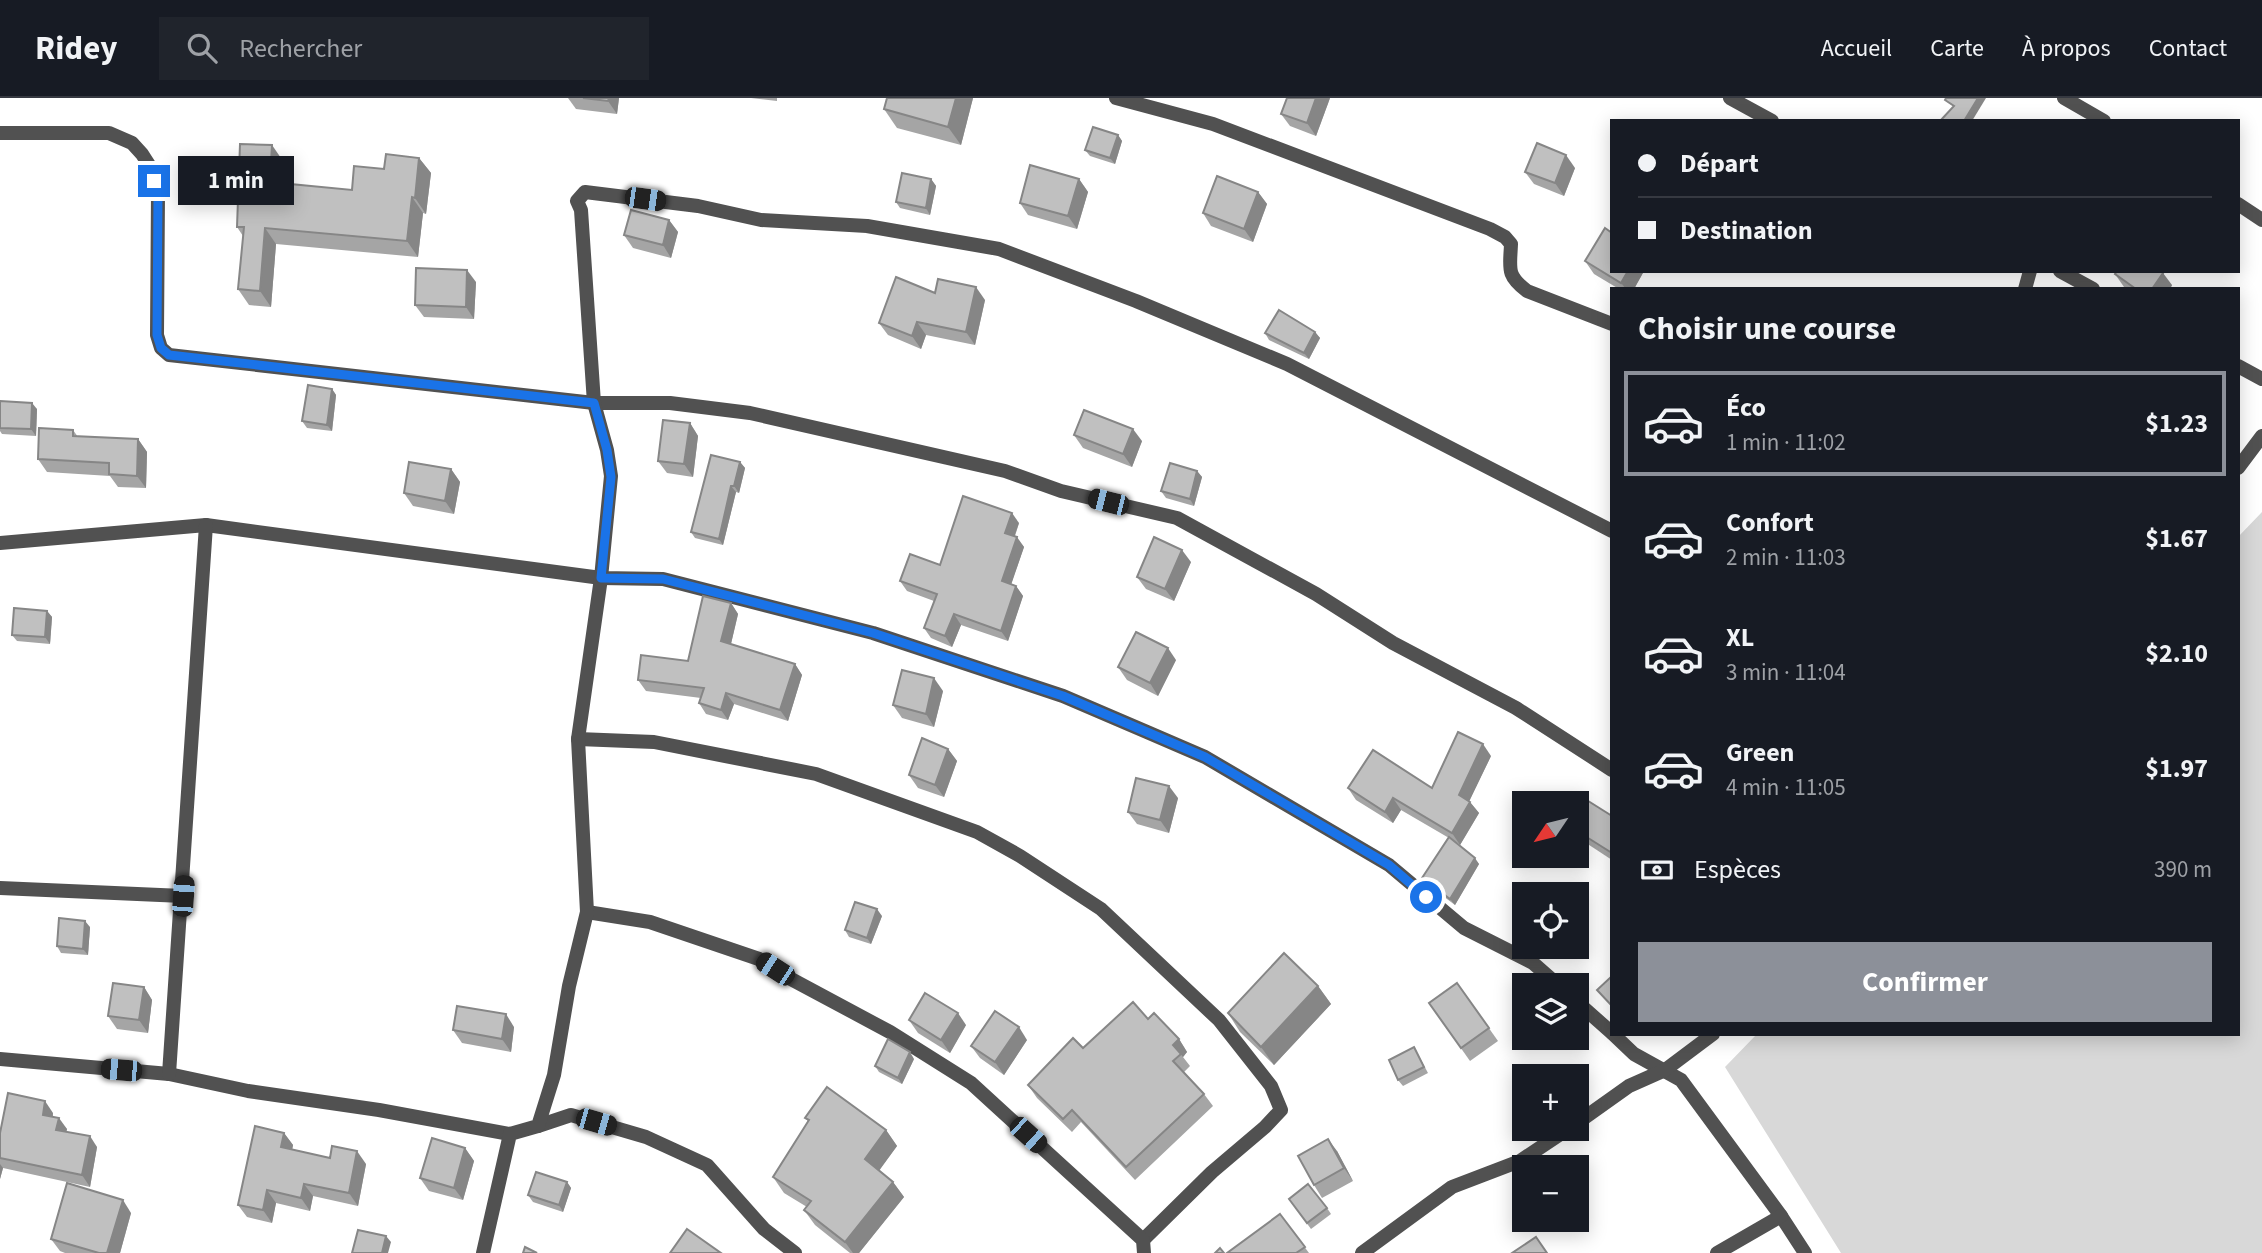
<!DOCTYPE html>
<html lang="fr">
<meta charset="utf-8">
<style>
body{margin:0;font-family:"Source Sans 3",sans-serif;background:#20242c;color:#f1f3f6;height:100vh;display:flex;flex-direction:column;font-size:26px;white-space:nowrap}
*{box-sizing:border-box;margin:0}
p{font-size:23px;color:#9ea1a6}
.icon{flex:none;width:38px;height:38px;fill:none;stroke:currentColor;stroke-width:2;stroke-linecap:round;stroke-linejoin:round}
.map{position:relative;flex:1;overflow:hidden}
.drawer{position:absolute;left:1610px;top:189px;width:630px;height:749px;display:flex;flex-direction:column;background:#171b24;border-radius:0px;box-shadow:0 4px 18px #0003}
.drawer>*{flex:none}
.guide{position:absolute;left:1610px;top:21px;width:630px;height:154px;border-radius:0px;box-shadow:0 4px 18px #0003;display:grid;align-content:center;height:154px;padding:0 28px;background:#171b24}
.needle{width:46px;rotate:235deg}
.tools{position:absolute;left:1512px;top:693px;display:grid;gap:14px}
.tools a{display:grid;place-items:center;width:77px;height:77px;border-radius:0px;background:#171b24;box-shadow:0 4px 18px #0003;font-size:35px}
.end{position:absolute;width:32px;height:32px;margin:-16px;border:9px solid #1a73e8;background:#fff;box-shadow:0 0 0 4px #fff}
.from{border-radius:50%}
.bubble{position:absolute;height:49px;border-radius:0px;background:#171b24;box-shadow:0 4px 18px #0003;font-size:23px;font-weight:700;line-height:49px;text-align:center}
.car{position:absolute;width:21px;height:42px;margin:-21px -10px;border-radius:9px;box-shadow:0 0 5px 2px #0007;background:linear-gradient(#222 24%,#8ab4d8 0 40%,#222 0 76%,#8ab4d8 0 86%,#222 0)}
.guide b{display:flex;align-items:center;gap:24px;height:66px;font-size:26px}
.guide b+b{border-top:2px solid #363941}
.guide i{width:18px;height:18px;background:#f1f3f6}
ul{padding:0;list-style:none}
li{display:flex;align-items:center;gap:21px;height:105px;margin:0 14px 10px;padding:0 14px;border:4px solid transparent;border-radius:0px}
li div{flex:1}
li b{display:block;font-size:26px}
li em{font-style:normal;font-weight:700}
li.active{border-color:#8c9099}
li>.icon{width:63px;height:63px;stroke-width:1.5}
h2{padding:0 28px;font-size:32px;line-height:84px}
.pay{display:flex;align-items:center;gap:18px;height:77px;padding:0 28px;font-size:26px}
.pay p{margin-inline-start:auto}
.action{display:flex;gap:14px;margin-top:auto;padding:14px 28px}
.action a{flex:1;height:80px;border-radius:0px;background:#8c9099;color:#fff;font-size:28px;font-weight:700;line-height:80px;text-align:center}
header{display:flex;align-items:center;gap:42px;box-sizing:border-box;height:98px;padding:0 35px;background:#171b24;border-bottom:2px solid #363941}
header strong{font-size:33px}
nav{display:flex;gap:38px;margin-inline-start:auto;font-size:24px}
.search{width:490px;height:63px;background:#20242c;display:flex;align-items:center;gap:18px;box-sizing:border-box;padding:0 24px;border-radius:0px;color:#9ea1a6;font-size:26px}
.map>svg:first-child{display:block}
.green{fill:#d8d8d8}
.lines{fill:none;stroke-linecap:round;stroke-linejoin:round}
.minor{stroke:#515151;stroke-width:14}
.wall{fill:#a5a5a5}
.shaded-wall{fill:#868686}
.building{fill:#c0c0c0;stroke:#868686;stroke-width:2}
.route{stroke:#1a73e8;stroke-width:9}
</style>
<header>
<strong>Ridey</strong>
<div class="search"><svg class="icon" aria-label="search" viewBox="0 0 24 24"><circle cx="10" cy="10" r="6"/><path d="M15 15l6 6"/></svg>Rechercher</div>
<nav><a>Accueil</a><a>Carte</a><a>À propos</a><a>Contact</a></nav>
</header>
<div class="map">
<svg width="2262" height="1155" viewBox="0 0 2262 1155">
<rect width="100%" height="100%" fill="#fff"/>
<path class="green" d="M2262,414V1155H1841L1725,969L1757,936H2238V439Z"/>
<g class="lines">
<g class="minor">
<path d="M1116,0L1213,26L1490,131L1505,139L1511,146C1510,171 1506,177 1527,193L1612,226"/>
<path d="M1730,0L1772,23"/>
<path d="M2064,0L2104,23"/>
<path d="M0,35H109L132,45L142,56L151,70L158,97L157,237L161,250L169,257L594,305H670L750,315L1005,373L1061,393L1177,420L1316,496L1393,545L1516,610L1612,672"/>
<path d="M2238,106L2262,122"/>
<path d="M2060,173L2093,191"/>
<path d="M2025,191L2030,173"/>
<path d="M2238,268L2262,281"/>
<path d="M2238,370L2262,338"/>
<path d="M0,445L206,427L601,480L663,481L873,535L1063,598L1147,634L1205,659L1389,767L1464,830L1533,865L1558,887"/>
<path d="M578,641L654,644L816,676L977,734L1020,758L1101,811L1219,922L1271,988L1281,1012L1265,1029L1212,1074L1143,1142"/>
<path d="M0,790L183,798"/>
<path d="M587,814L650,824L759,861L791,881L890,934L971,985L1143,1142L1144,1155"/>
<path d="M1577,904L1612,935"/>
<path d="M1613,936L1634,956L1681,982L1781,1118L1805,1155"/>
<path d="M0,961L169,976L248,993L379,1012L510,1036"/>
<path d="M169,976L206,427"/>
<path d="M1577,1025L1629,988L1665,972L1713,936"/>
<path d="M538,1028L571,1017L646,1039L707,1067L764,1131L795,1155"/>
<path d="M483,1155L510,1036L538,1028L554,977L569,888L587,814L578,641L601,480L611,378L607,352L594,305L581,112L577,103L585,94L698,108L761,122L867,128L999,151L1136,203L1287,266L1612,433"/>
<path d="M1362,1155L1452,1089L1520,1063L1568,1031"/>
<path d="M1717,1155L1781,1118"/>
</g>
</g>
<g class="wall">
<path d="M568,0H619L617,16L576,11Z"/>
<path d="M751,0H777V3Z"/>
<path d="M973,0L961,47L897,30L884,11Z"/>
<path d="M1330,0L1316,38L1290,28L1281,16Z"/>
<path d="M1118,37L1122,43L1115,66L1090,58L1085,52Z"/>
<path d="M419,60L431,75L426,116L423,115L418,159L276,146L271,209L249,207L238,191L243,138L237,129L283,63L282,85L352,92L384,71Z"/>
<path d="M1575,70L1564,98L1534,86L1525,74Z"/>
<path d="M931,81L936,88L930,117L900,110L896,104Z"/>
<path d="M1079,81L1088,94L1077,131L1028,117L1020,105Z"/>
<path d="M1258,94L1267,106L1253,144L1211,128L1203,115Z"/>
<path d="M669,122L678,134L671,160L633,150L624,137Z"/>
<path d="M1585,163L1612,173H1644L1634,191H1619L1594,176Z"/>
<path d="M2115,176L2172,187L2170,191H2127L2124,189Z"/>
<path d="M476,184L474,221L424,219L415,207Z"/>
<path d="M935,195L985,202L975,247L926,237L921,251L888,237L879,225Z"/>
<path d="M1315,234L1320,240L1309,261L1269,242L1265,235Z"/>
<path d="M332,291L336,297L332,333L307,330L302,323Z"/>
<path d="M0,303L37,311L36,338L2,336L0,333Z"/>
<path d="M690,325L698,338L693,379L667,375L658,363Z"/>
<path d="M73,332L78,339L138,341L147,354L146,390L118,389L110,378L47,374L38,361Z"/>
<path d="M1074,337L1142,343L1132,369L1083,350Z"/>
<path d="M740,364L745,370L739,395L736,394L723,447L695,440L691,434Z"/>
<path d="M451,371L460,384L454,416L413,408L404,395Z"/>
<path d="M1197,373L1202,379L1194,408L1166,400L1161,393Z"/>
<path d="M1019,425L1015,438L1024,449L1011,486L1016,488L1023,498L1008,543L961,527L952,549L931,540L924,530L934,503L907,493L900,483L940,467Z"/>
<path d="M1191,464L1174,503L1146,491L1137,479Z"/>
<path d="M731,505L738,516L731,546L795,566L802,577L788,623L734,606L728,622L706,616L699,605L701,600L646,593L638,582L688,563Z"/>
<path d="M47,513L52,519L50,546L17,543L12,537Z"/>
<path d="M1176,562L1158,598L1127,582L1118,569Z"/>
<path d="M943,593L934,629L902,620L893,607Z"/>
<path d="M948,651L957,663L944,699L918,690L909,677Z"/>
<path d="M1491,658L1469,703L1479,715L1460,747L1456,744L1479,766L1455,807L1427,786L1422,780L1449,740L1401,712L1393,725L1356,702L1348,690H1432Z"/>
<path d="M1178,700L1169,735L1137,726L1128,714Z"/>
<path d="M1577,714L1612,718V762L1577,739Z"/>
<path d="M882,818L871,846L849,839L845,832Z"/>
<path d="M90,829L88,857L61,855L57,848Z"/>
<path d="M1457,885L1498,943L1470,963L1429,905Z"/>
<path d="M1318,888L1331,906L1274,967L1240,934L1228,915Z"/>
<path d="M144,889L152,902L148,935L117,931L108,918Z"/>
<path d="M1148,921L1179,941L1187,954L1183,959L1190,968L1184,974L1204,996L1213,1008L1135,1082L1081,1024L1072,1034L1037,1000L1028,987L1083,950Z"/>
<path d="M909,922L966,927L950,955L918,935Z"/>
<path d="M514,929L511,954L462,945L453,932Z"/>
<path d="M1027,942L1004,977L980,960L971,948Z"/>
<path d="M1414,949L1428,975L1403,988L1398,982Z"/>
<path d="M914,961L902,986L879,974L875,968Z"/>
<path d="M53,1015V1019L67,1031L66,1034L97,1049L90,1089L3,1070L0,1081V1035Z"/>
<path d="M805,1020L886,1032L897,1048L879,1072L893,1084L904,1099L859,1155H850L815,1127L804,1112L807,1109L784,1095L773,1079L808,1023Z"/>
<path d="M284,1035L293,1047L292,1052L330,1060L366,1066L358,1108L313,1098L310,1113L276,1105L272,1125L247,1119L238,1107Z"/>
<path d="M465,1050L474,1063L463,1102L429,1093L420,1080Z"/>
<path d="M1337,1053L1353,1083L1322,1100L1314,1087Z"/>
<path d="M567,1084L571,1090L563,1114L533,1104L528,1097Z"/>
<path d="M1289,1101L1327,1110L1331,1116L1311,1131Z"/>
<path d="M131,1115L120,1155H65L60,1153L51,1141Z"/>
<path d="M1280,1116L1309,1155H1227Z"/>
</g>
<g class="shaded-wall">
<path d="M609,0H619L617,16L608,3Z"/>
<path d="M956,0H973L961,47L948,29Z"/>
<path d="M1316,0H1330L1316,38L1307,25Z"/>
<path d="M1978,0H1986L1972,23H1964Z"/>
<path d="M1118,37L1122,43L1115,66L1110,60Z"/>
<path d="M272,47L283,63L281,100L270,84Z"/>
<path d="M1566,57L1575,70L1564,98L1555,85Z"/>
<path d="M419,60L431,75L426,116L415,100Z"/>
<path d="M931,81L936,88L930,117L926,110Z"/>
<path d="M1079,81L1088,94L1077,131L1068,118Z"/>
<path d="M1258,94L1267,106L1253,144L1244,131Z"/>
<path d="M412,99L423,115L418,159L407,143Z"/>
<path d="M669,122L678,134L671,160L663,147Z"/>
<path d="M265,130L276,146L271,209L260,193Z"/>
<path d="M467,172L476,184L474,221L466,209Z"/>
<path d="M1628,173H1644L1634,191H1626L1621,185Z"/>
<path d="M2163,175L2172,187L2170,191H2152Z"/>
<path d="M976,189L985,202L975,247L966,234Z"/>
<path d="M917,224L926,237L921,251L912,238Z"/>
<path d="M1315,234L1320,240L1309,261L1304,255Z"/>
<path d="M332,291L336,297L332,333L327,327Z"/>
<path d="M32,305L37,311L36,338L31,331Z"/>
<path d="M690,325L698,338L693,379L684,366Z"/>
<path d="M1133,331L1142,343L1132,369L1123,356Z"/>
<path d="M138,341L147,354L146,390L137,378Z"/>
<path d="M740,364L745,370L739,395L734,388Z"/>
<path d="M451,371L460,384L454,416L445,403Z"/>
<path d="M1197,373L1202,379L1194,408L1190,401Z"/>
<path d="M731,388L736,394L723,447L719,441Z"/>
<path d="M1012,415L1019,425L1012,445L1005,435Z"/>
<path d="M1017,439L1024,449L1009,493L1002,483Z"/>
<path d="M1182,452L1191,464L1174,503L1165,491Z"/>
<path d="M1016,488L1023,498L1008,543L1001,533Z"/>
<path d="M731,505L738,516L729,554L721,543Z"/>
<path d="M47,513L52,519L50,546L45,539Z"/>
<path d="M954,516L961,527L952,549L945,538Z"/>
<path d="M1168,550L1176,562L1158,598L1150,585Z"/>
<path d="M795,566L802,577L788,623L780,612Z"/>
<path d="M934,580L943,593L934,629L926,616Z"/>
<path d="M726,595L734,606L728,622L721,612Z"/>
<path d="M1483,646L1491,658L1467,708L1459,697Z"/>
<path d="M948,651L957,663L944,699L935,687Z"/>
<path d="M1169,688L1178,700L1169,735L1160,722Z"/>
<path d="M1393,700L1401,712L1393,725L1385,714Z"/>
<path d="M1470,704L1479,715L1460,747L1452,735Z"/>
<path d="M1475,760L1479,766L1455,807L1450,801Z"/>
<path d="M877,811L882,818L871,846L867,840Z"/>
<path d="M85,823L90,829L88,857L83,851Z"/>
<path d="M1318,888L1331,906L1274,967L1261,949Z"/>
<path d="M144,889L152,902L148,935L139,922Z"/>
<path d="M958,915L966,927L950,955L941,942Z"/>
<path d="M506,916L514,929L511,954L502,941Z"/>
<path d="M1019,929L1027,942L1004,977L995,964Z"/>
<path d="M1179,941L1187,954L1183,959L1173,947Z"/>
<path d="M910,954L914,961L902,986L898,980Z"/>
<path d="M45,1003L53,1015L51,1028L43,1017Z"/>
<path d="M59,1020L67,1031L64,1043L56,1032Z"/>
<path d="M886,1032L897,1048L876,1077L865,1061Z"/>
<path d="M284,1035L293,1047L290,1062L281,1049Z"/>
<path d="M90,1038L97,1049L90,1089L82,1077Z"/>
<path d="M1328,1041L1337,1053L1353,1083L1344,1070Z"/>
<path d="M465,1050L474,1063L463,1102L454,1090Z"/>
<path d="M357,1053L366,1066L358,1108L349,1095Z"/>
<path d="M0,1066L3,1070L0,1081Z"/>
<path d="M567,1084L571,1090L563,1114L559,1107Z"/>
<path d="M893,1084L904,1099L859,1155H853L845,1144Z"/>
<path d="M304,1086L313,1098L310,1113L301,1100Z"/>
<path d="M267,1092L276,1105L272,1125L263,1112Z"/>
<path d="M123,1102L131,1115L120,1155H107Z"/>
<path d="M386,1138L391,1144L388,1155H382Z"/>
</g>
<g class="building">
<path d="M583,0H609L608,3Z"/>
<path d="M887,0H956L948,29L884,11Z"/>
<path d="M1287,0H1316L1307,25L1281,16Z"/>
<path d="M1946,0H1978L1964,23H1940L1954,8L1945,2Z"/>
<path d="M1093,29L1118,37L1110,60L1085,52Z"/>
<path d="M1537,45L1566,57L1555,85L1525,74Z"/>
<path d="M240,46L272,47L270,84L352,92L354,68L384,71L386,56L419,60L415,100L412,99L407,143L265,130L260,193L238,191L244,129H237Z"/>
<path d="M1030,67L1079,81L1068,118L1020,105Z"/>
<path d="M902,75L931,81L926,110L896,104Z"/>
<path d="M1217,78L1258,94L1244,131L1203,115Z"/>
<path d="M631,112L669,122L663,147L624,137Z"/>
<path d="M1605,130L1612,135V173H1628L1621,185L1585,163Z"/>
<path d="M416,170L467,172L466,209L415,207Z"/>
<path d="M2117,173H2161L2163,175L2152,191H2136L2115,176Z"/>
<path d="M896,179L935,195L938,181L976,189L966,234L917,224L912,238L879,225Z"/>
<path d="M1279,212L1315,234L1304,255L1265,235Z"/>
<path d="M308,287L332,291L327,327L302,323Z"/>
<path d="M0,303L32,305L31,331L0,330Z"/>
<path d="M1084,312L1133,331L1123,356L1074,337Z"/>
<path d="M663,322L690,325L684,366L658,363Z"/>
<path d="M39,330L73,332V338L138,341L137,378L109,376V365L38,361Z"/>
<path d="M711,357L740,364L734,388H731L719,441L691,434Z"/>
<path d="M409,364L451,371L445,403L404,395Z"/>
<path d="M1170,365L1197,373L1190,401L1161,393Z"/>
<path d="M963,398L1012,415L1005,435L1017,439L1002,483L1016,488L1001,533L954,516L945,538L924,530L937,496L900,483L910,456L940,467Z"/>
<path d="M1154,439L1182,452L1165,491L1137,479Z"/>
<path d="M703,498L731,505L721,543L795,566L780,612L726,595L721,612L699,605L704,590L638,582L641,557L688,563Z"/>
<path d="M14,510L47,513L45,539L12,537Z"/>
<path d="M1136,534L1168,550L1150,585L1118,569Z"/>
<path d="M902,572L934,580L926,616L893,607Z"/>
<path d="M1458,634L1483,646L1459,697L1470,704L1452,735L1393,700L1385,714L1348,690L1373,652L1432,690Z"/>
<path d="M922,640L948,651L935,687L909,677Z"/>
<path d="M1136,680L1169,688L1160,722L1128,714Z"/>
<path d="M1585,701L1612,718V755L1577,733V714Z"/>
<path d="M1449,739L1475,760L1450,801L1422,780Z"/>
<path d="M855,804L877,811L867,840L845,832Z"/>
<path d="M59,820L85,823L83,851L57,848Z"/>
<path d="M1284,855L1318,888L1261,949L1228,915Z"/>
<path d="M1612,878V908L1597,892Z"/>
<path d="M113,885L144,889L139,922L108,918Z"/>
<path d="M1457,885L1489,930L1461,950L1429,905Z"/>
<path d="M925,895L958,915L941,942L909,922Z"/>
<path d="M1133,904L1148,921L1154,915L1179,941L1173,947L1181,956L1173,963L1204,996L1126,1069L1072,1012L1063,1021L1028,987L1073,940L1083,950Z"/>
<path d="M457,908L506,916L502,941L453,932Z"/>
<path d="M995,913L1019,929L995,964L971,948Z"/>
<path d="M888,941L910,954L898,980L875,968Z"/>
<path d="M1414,949L1424,969L1398,982L1389,962Z"/>
<path d="M827,989L886,1032L865,1061L893,1084L845,1144L804,1112L811,1103L773,1079L809,1022L805,1020Z"/>
<path d="M8,995L45,1003L43,1017L59,1020L56,1032L90,1038L82,1077L0,1060V1035Z"/>
<path d="M255,1028L284,1035L281,1049L330,1060L332,1048L357,1053L349,1095L304,1086L301,1100L267,1092L263,1112L238,1107Z"/>
<path d="M432,1040L465,1050L454,1090L420,1080Z"/>
<path d="M1328,1041L1344,1070L1314,1087L1298,1058Z"/>
<path d="M536,1074L567,1084L559,1107L528,1097Z"/>
<path d="M67,1085L123,1102L107,1155H99L51,1141Z"/>
<path d="M1308,1086L1327,1110L1307,1125L1289,1101Z"/>
<path d="M1280,1116L1305,1149L1296,1155H1227Z"/>
<path d="M687,1131L721,1155H670Z"/>
<path d="M358,1132L386,1138L382,1155H352Z"/>
<path d="M1536,1139L1547,1155H1512Z"/>
<path d="M525,1149L537,1155H523Z"/>
<path d="M1220,1150L1224,1155H1215Z"/>
</g>
<g class="lines">
<path class="route" d="M154,83L158,97L157,237L161,250L169,257L594,305L607,352L611,379L601,480L663,481L873,535L1063,598L1205,659L1389,767L1426,799"/>
</g>
</svg>
<div class="tools">
<a><svg class="needle" viewBox="-14 -14 28 28"><path d="M0-13l5 13h-10z" fill="#e53935"/><path d="M0 13l5-13h-10z" fill="#9ea1a6"/></svg></a>
<a><svg class="icon" aria-label="locate" viewBox="0 0 24 24"><circle cx="12" cy="12" r="6"/><path d="M12 2v4M12 18v4M2 12h4M18 12h4"/></svg></a>
<a><svg class="icon" aria-label="layers" viewBox="0 0 24 24"><path d="M12 4l9 5-9 5-9-5zM3 14l9 5 9-5"/></svg></a>
<a>+</a>
<a>−</a>
</div>
<i class="end from" style="left:1426px;top:799px"></i>
<i class="end" style="left:154px;top:83px"></i>
<div class="bubble" style="left:178px;top:58px;width:116px">1 min</div>
<i class="car" style="left:645px;top:101px;rotate:98deg"></i>
<i class="car" style="left:1108px;top:404px;rotate:284deg"></i>
<i class="car" style="left:183px;top:798px;rotate:4deg"></i>
<i class="car" style="left:775px;top:871px;rotate:303deg"></i>
<i class="car" style="left:121px;top:972px;rotate:275deg"></i>
<i class="car" style="left:596px;top:1024px;rotate:106deg"></i>
<i class="car" style="left:1028px;top:1037px;rotate:132deg"></i>
<div class="guide">
<b><i class="from"></i>Départ</b>
<b><i></i>Destination</b>
</div>
<section class="drawer">
<h2>Choisir une course</h2>
<ul>
<li class="active"><svg class="icon" aria-label="car" viewBox="0 0 24 24"><path d="M5 17H2v-5l4-1 3-4h7l3 4 3 1v5h-3M9 17h6M6 11h13"/><circle cx="7" cy="17" r="2"/><circle cx="17" cy="17" r="2"/></svg><div><b>Éco</b><p>1 min · 11:02</p></div><em>$1.23</em></li>
<li><svg class="icon" aria-label="car" viewBox="0 0 24 24"><path d="M5 17H2v-5l4-1 3-4h7l3 4 3 1v5h-3M9 17h6M6 11h13"/><circle cx="7" cy="17" r="2"/><circle cx="17" cy="17" r="2"/></svg><div><b>Confort</b><p>2 min · 11:03</p></div><em>$1.67</em></li>
<li><svg class="icon" aria-label="car" viewBox="0 0 24 24"><path d="M5 17H2v-5l4-1 3-4h7l3 4 3 1v5h-3M9 17h6M6 11h13"/><circle cx="7" cy="17" r="2"/><circle cx="17" cy="17" r="2"/></svg><div><b>XL</b><p>3 min · 11:04</p></div><em>$2.10</em></li>
<li><svg class="icon" aria-label="car" viewBox="0 0 24 24"><path d="M5 17H2v-5l4-1 3-4h7l3 4 3 1v5h-3M9 17h6M6 11h13"/><circle cx="7" cy="17" r="2"/><circle cx="17" cy="17" r="2"/></svg><div><b>Green</b><p>4 min · 11:05</p></div><em>$1.97</em></li>
</ul>
<div class="pay"><svg class="icon" aria-label="cash" viewBox="0 0 24 24"><path d="M3 7h18v10H3z"/><circle cx="12" cy="12" r="2"/></svg>Espèces<p>390 m</p></div>
<div class="action"><a>Confirmer</a></div>
</section>
</div>
